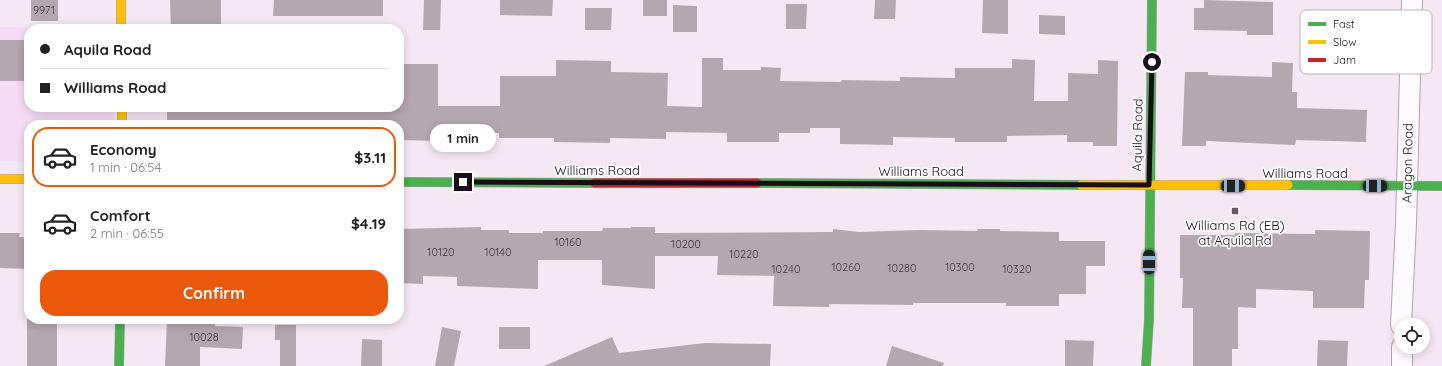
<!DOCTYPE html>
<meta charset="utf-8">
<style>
body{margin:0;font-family:Quicksand,sans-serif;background:#f2f2f2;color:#222;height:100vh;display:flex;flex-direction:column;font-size:15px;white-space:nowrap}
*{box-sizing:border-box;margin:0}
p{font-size:13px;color:#767676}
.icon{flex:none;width:22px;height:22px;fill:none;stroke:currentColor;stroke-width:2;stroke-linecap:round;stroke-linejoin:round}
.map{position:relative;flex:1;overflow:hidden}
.side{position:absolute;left:24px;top:120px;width:380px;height:204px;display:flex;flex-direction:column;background:#fff;border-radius:16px;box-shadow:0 2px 10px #0003}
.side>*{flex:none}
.banner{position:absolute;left:24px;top:24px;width:380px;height:88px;border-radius:16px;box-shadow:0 2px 10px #0003;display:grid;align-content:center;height:88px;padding:0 16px;background:#fff}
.buttons{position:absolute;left:1394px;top:318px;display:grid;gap:8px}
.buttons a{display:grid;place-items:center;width:36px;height:36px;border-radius:50%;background:#fff;box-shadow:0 2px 10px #0003;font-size:20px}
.end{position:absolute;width:18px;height:18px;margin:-9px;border:5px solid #180d18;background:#fff;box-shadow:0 0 0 2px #fff}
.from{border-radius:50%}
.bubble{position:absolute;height:28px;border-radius:14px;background:#fff;box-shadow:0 2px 10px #0003;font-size:13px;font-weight:800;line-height:28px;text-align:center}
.car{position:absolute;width:12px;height:24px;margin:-12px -6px;border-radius:5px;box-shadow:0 0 3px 1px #0007;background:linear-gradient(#222 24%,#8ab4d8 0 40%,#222 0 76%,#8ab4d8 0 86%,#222 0)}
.banner b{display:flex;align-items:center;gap:14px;height:38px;font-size:15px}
.banner b+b{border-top:1px solid #e0e0e0}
.banner i{width:10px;height:10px;background:#222}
ul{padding:7px 0 0;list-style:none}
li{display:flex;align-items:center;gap:12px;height:60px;margin:0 8px 6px;padding:0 8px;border:2px solid transparent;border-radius:16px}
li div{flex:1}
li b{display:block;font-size:15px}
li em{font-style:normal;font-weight:800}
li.selected{border-color:#ea580c}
li>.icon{width:36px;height:36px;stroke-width:1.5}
.cta{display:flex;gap:8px;margin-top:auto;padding:8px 16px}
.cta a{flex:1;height:46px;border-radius:16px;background:#ea580c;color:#fff;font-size:16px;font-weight:800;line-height:46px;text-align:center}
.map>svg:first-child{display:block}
.built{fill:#f7daf5}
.building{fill:#b5a7b0}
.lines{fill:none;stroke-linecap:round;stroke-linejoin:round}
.street-casing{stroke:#b0a3af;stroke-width:22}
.fast-casing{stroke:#b0a3af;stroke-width:10}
.slow-casing{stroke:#b0a3af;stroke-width:10}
.jam-casing{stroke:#b0a3af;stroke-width:10}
.street{stroke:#fefbfe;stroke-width:20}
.fast{stroke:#4caf50;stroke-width:9}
.slow{stroke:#ffc107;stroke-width:9}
.jam{stroke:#c62828;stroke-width:9}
.route{stroke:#180d18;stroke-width:5}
.poi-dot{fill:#665965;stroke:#fff;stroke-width:1.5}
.labels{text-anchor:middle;stroke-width:3.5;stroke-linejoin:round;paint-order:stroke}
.number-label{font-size:11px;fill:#3f343e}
.street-label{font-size:13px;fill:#180d18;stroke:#fff}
.poi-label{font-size:13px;fill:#180d18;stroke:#fff}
.key{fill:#fff;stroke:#bab6ba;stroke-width:1}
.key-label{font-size:11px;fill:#180d18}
</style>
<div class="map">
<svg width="1442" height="366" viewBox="0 0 1442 366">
<rect width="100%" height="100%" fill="#f6e7f5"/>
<path class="built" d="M0,27L113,29H29V107H114V125H29V162L0,161Z"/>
<g class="building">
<rect x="31" y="0" width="27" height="21"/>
<path d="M170,0H221V29H171Z"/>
<path d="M274,0H383V16H273Z"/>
<path d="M424,0H441L440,30H423Z"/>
<path d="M500,0H553L552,16L500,15Z"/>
<rect x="643" y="0" width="24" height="16"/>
<path d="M875,0H896L895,19H874Z"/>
<path d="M983,0H1008V34L982,33Z"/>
<path d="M1204,0L1273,2V35H1247V31L1194,30V8H1204Z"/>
<path d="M786,4H807L806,29H786Z"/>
<path d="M673,5L697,6V32H673Z"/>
<path d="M585,8H612L611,30H585Z"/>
<path d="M1039,15L1065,16V35L1039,34Z"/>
<rect x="0" y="40" width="29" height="41"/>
<path d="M702,58H723V70H761V67L781,68L780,81L841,82L842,80L900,81V77L955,78V68H1012V59L1035,60L1034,101H1068V73L1098,74V60L1118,61L1117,146H1093V142H1067V135L1007,136V142H955V138L893,137V145L840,144V128H810V133H779V142H727V133L666,132V139L610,138V143L554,142V138H499V133H470V129L438,130V141L399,140V125H167V107H399V64H438V106H500V76H556V60L611,61V72L668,73L667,106L702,107Z"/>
<path d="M1272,62L1293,63L1292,92H1297V108L1367,110L1366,142L1296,140L1295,145L1206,141V146H1182L1185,72H1208V75L1272,77Z"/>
<path d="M481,227V230H509V233H543V231H602L603,228H631V227H655V233L833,232V229L859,232L919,230L978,231L977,229H1000V231L1059,232V241H1105V266H1086V294H1059V306H1006V303H913V305L829,304V307L773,306L774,276L717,275L718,256H655V289L602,285V260H538V289L457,286V277L423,276V284L399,283V229Z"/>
<path d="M1315,230L1370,231L1369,280H1365L1364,308H1313V291L1256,289V308L1238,307V349H1232V366H1193V308H1182L1183,278H1180V235H1235V233L1315,234Z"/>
<path d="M0,233H20L19,237H29V269L0,268Z"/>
<rect x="27" y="319" width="30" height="47"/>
<path d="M167,319H215V326L243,327L242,349L200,347V366H165Z"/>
<path d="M275,325H296V366H280V340H275Z"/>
<path d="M442,327L461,331L454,366H435Z"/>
<rect x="499" y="327" width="31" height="22"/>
<path d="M612,337L619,353L705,343L771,344L770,366H544Z"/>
<path d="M362,339L382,340V366H361Z"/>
<path d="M1065,340L1094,341L1093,366H1065Z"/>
<path d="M1318,340L1348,341L1347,366H1317Z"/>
<path d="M892,346L944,363L943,366H886Z"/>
</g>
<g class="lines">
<defs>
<g id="street">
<path d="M1401,325L1406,223L1412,0"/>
<path d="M1402,347V366"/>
</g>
<g id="fast">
<path d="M399,182L595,183"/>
<path d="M757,183L1081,185"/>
<path d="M1288,185L1442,186"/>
<path d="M119,366L120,319"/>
<path d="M1146,366L1149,319L1152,0"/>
</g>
<g id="slow">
<path d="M121,0V29"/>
<path d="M122,107V125"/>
<path d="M0,179H29"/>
<path d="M1081,185H1288"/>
</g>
<path id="jam" d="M595,183H757"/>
</defs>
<use href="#street" class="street-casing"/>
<use href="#fast" class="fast-casing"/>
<use href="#slow" class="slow-casing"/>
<use href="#jam" class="jam-casing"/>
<use href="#street" class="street"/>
<use href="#fast" class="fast"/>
<use href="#slow" class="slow"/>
<use href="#jam" class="jam"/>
</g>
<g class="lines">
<path class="route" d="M463,182L1149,185L1152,62"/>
</g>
<rect class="poi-dot" x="1231" y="207" width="8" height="8" rx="2"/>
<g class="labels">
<g class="number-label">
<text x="44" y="14">9971</text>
<text x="568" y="246">10160</text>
<text x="686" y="248">10200</text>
<text x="441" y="256">10120</text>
<text x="498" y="256">10140</text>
<text x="744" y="258">10220</text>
<text x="846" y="271">10260</text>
<text x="960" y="271">10300</text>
<text x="902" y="272">10280</text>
<text x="786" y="273">10240</text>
<text x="1017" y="273">10320</text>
<text x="204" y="341">10028</text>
</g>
<g class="street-label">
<text transform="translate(1137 135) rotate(-89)" y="5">Aquila Road</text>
<text transform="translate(1407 163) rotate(-89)" y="5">Aragon Road</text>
<text x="597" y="175">Williams Road</text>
<text x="921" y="176">Williams Road</text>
<text x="1305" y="178">Williams Road</text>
</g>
<g class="poi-label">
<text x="1235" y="230">Williams Rd (EB)<tspan x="1235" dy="15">at Aquila Rd</tspan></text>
</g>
</g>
<rect x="1300" y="10" width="132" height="64" rx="6" class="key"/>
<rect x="1308" y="22" width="18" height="4" fill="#4caf50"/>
<rect x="1308" y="40" width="18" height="4" fill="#ffc107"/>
<rect x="1308" y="58" width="18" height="4" fill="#c62828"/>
<g class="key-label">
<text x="1333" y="28">Fast</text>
<text x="1333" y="46">Slow</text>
<text x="1333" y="64">Jam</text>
</g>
</svg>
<div class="buttons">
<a><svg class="icon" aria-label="locate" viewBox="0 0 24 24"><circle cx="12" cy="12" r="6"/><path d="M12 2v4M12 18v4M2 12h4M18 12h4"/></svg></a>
</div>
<i class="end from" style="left:1152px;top:62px"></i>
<i class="end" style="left:463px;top:182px"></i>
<div class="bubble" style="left:430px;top:124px;width:66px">1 min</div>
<i class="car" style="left:1233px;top:186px;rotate:90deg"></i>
<i class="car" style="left:1375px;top:186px;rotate:90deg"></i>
<i class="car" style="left:1149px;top:262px;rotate:0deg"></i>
<div class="banner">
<b><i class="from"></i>Aquila Road</b>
<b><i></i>Williams Road</b>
</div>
<section class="side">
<ul>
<li class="selected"><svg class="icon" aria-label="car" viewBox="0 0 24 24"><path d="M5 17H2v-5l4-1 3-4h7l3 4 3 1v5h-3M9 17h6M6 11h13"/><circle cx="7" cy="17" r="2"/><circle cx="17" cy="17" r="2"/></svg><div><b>Economy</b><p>1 min · 06:54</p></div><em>$3.11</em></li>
<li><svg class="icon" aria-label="car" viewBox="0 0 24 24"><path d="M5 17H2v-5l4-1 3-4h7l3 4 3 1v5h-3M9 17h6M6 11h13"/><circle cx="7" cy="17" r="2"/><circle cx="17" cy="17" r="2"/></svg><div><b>Comfort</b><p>2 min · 06:55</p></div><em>$4.19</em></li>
</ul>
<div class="cta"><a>Confirm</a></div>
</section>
</div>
